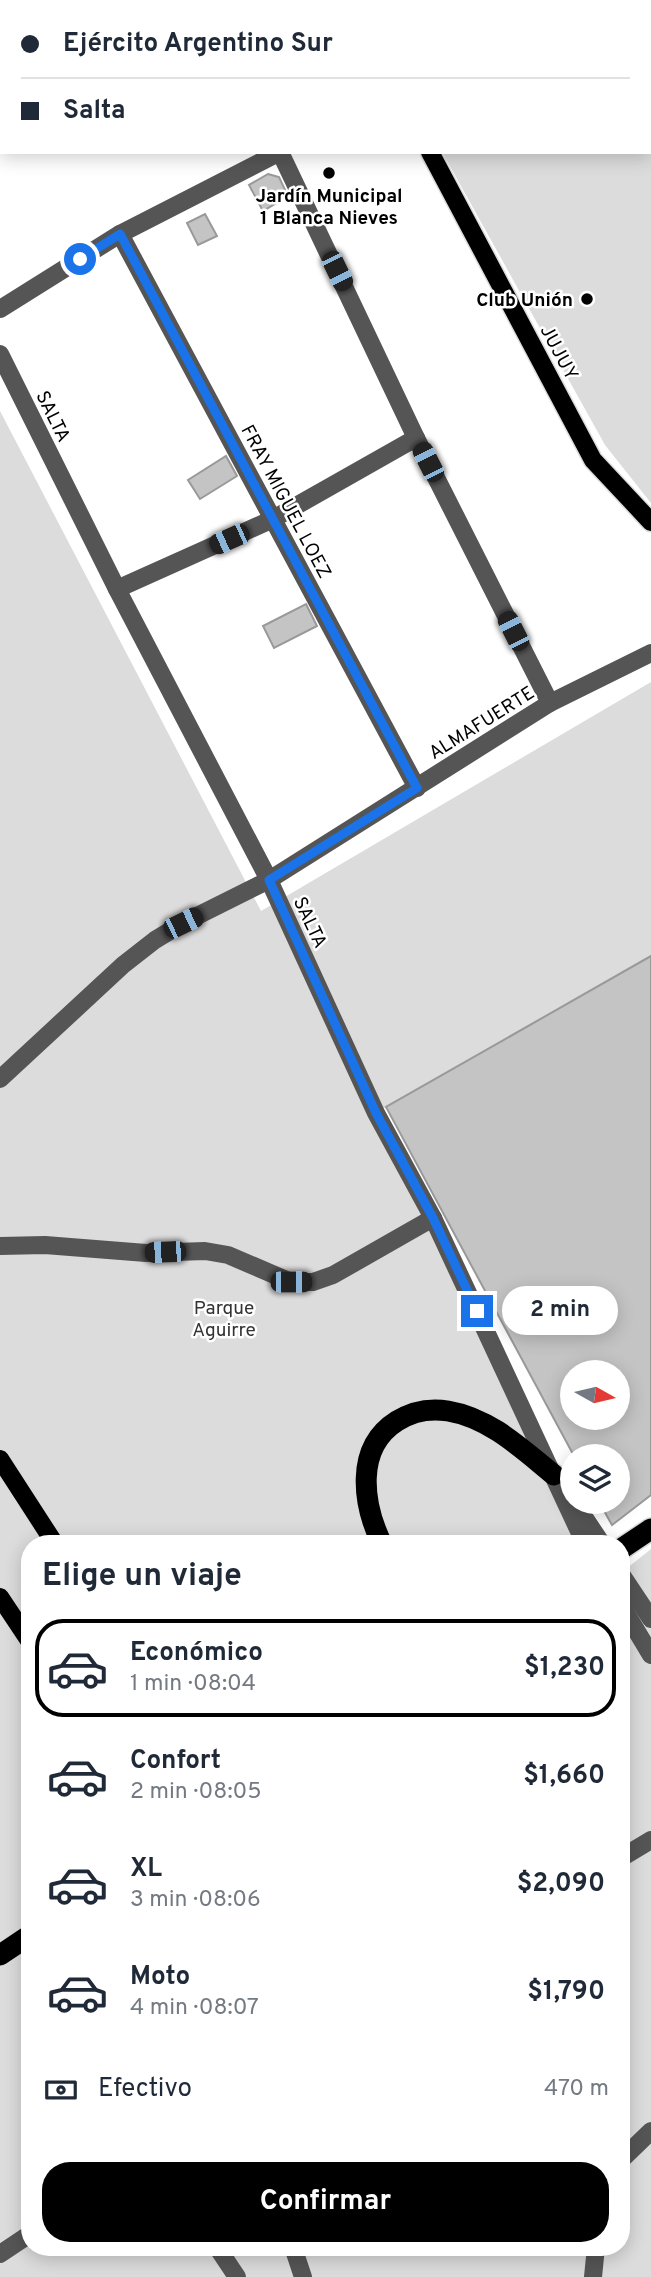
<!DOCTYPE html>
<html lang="es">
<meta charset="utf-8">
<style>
body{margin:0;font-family:Overpass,sans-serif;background:#f2f2f3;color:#1f2937;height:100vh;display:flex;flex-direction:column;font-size:26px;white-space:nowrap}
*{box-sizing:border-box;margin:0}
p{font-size:23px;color:#747a83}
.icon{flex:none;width:38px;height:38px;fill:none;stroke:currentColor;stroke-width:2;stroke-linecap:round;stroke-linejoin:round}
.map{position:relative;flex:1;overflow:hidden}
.sheet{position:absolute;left:21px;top:1535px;width:609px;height:721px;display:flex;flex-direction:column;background:#fff;border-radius:28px;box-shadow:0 4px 18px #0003}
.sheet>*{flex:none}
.top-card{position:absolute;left:0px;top:0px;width:651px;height:154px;box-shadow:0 4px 18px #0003;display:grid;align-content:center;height:154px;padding:0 21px;background:#fff}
.needle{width:46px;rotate:98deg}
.controls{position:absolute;left:560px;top:1360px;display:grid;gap:14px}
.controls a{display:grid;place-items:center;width:70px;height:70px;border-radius:50%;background:#fff;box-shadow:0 4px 18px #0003;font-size:35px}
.end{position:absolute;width:32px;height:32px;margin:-16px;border:9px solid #1a73e8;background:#fff;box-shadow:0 0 0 4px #fff}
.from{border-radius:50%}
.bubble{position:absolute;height:49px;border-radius:24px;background:#fff;box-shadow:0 4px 18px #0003;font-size:23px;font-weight:700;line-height:49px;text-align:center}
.car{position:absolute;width:21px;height:42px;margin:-21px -10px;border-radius:9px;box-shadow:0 0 5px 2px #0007;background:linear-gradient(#222 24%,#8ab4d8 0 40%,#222 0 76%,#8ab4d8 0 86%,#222 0)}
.top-card b{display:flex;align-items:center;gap:24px;height:66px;font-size:26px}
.top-card b+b{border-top:2px solid #e0e1e3}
.top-card i{width:18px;height:18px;background:#1f2937}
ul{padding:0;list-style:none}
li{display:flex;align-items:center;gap:21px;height:98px;margin:0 14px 10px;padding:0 7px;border:4px solid transparent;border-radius:28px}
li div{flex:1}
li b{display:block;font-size:26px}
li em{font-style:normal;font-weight:700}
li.active{border-color:#000}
li>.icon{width:63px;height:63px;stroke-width:1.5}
h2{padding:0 21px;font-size:32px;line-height:84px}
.pay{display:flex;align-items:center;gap:18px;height:77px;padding:0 21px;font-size:26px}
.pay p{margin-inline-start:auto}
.primary-button{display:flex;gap:14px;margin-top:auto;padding:14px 21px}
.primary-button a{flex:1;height:80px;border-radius:28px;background:#000;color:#fff;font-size:28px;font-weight:700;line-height:80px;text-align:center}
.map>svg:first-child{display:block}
.green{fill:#dcdcdc}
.building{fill:#c4c4c4;stroke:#999;stroke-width:2;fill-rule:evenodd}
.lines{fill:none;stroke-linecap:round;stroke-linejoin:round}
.major-casing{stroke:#dbdbdb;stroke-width:21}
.highway-casing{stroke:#dbdbdb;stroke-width:24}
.minor{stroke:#555;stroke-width:18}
.major{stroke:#000;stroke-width:18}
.highway{stroke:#000;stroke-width:21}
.route{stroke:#1a73e8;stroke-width:9}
.poi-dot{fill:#000;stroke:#fff;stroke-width:2.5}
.labels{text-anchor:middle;stroke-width:5;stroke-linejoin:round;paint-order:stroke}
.poi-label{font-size:19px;font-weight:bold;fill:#000;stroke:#fff}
.street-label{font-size:19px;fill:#000;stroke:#fff}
.park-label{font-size:19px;fill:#333;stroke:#fff}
</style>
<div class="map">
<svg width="651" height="2277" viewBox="0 0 651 2277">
<rect width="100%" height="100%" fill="#fff"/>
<g class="green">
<path d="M553,0H651V503L605,445L442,152H649V2H550Z"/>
<path d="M0,411L261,911L651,682V956L376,1113L577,1543L30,1544V2247H621V1573L651,1549V2277H0Z"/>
</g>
<g class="building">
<path d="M268,174L279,177L288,196L263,211L249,185Z"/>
<path d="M205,214L217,236L198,245L187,223Z"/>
<path d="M226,456L237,476L200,499L188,480Z"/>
<path d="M306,604L317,626L274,648L263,626Z"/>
<path d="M651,956V1495L612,1525L599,1502H618V1456H574L386,1107ZM572,1372H618V1418H572Z"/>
</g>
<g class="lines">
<defs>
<g id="major">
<path d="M350,0L351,2"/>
<path d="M430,152L593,460L651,522"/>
<path d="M0,1459L55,1544"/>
<path d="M0,1597L30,1642"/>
</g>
<g id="highway">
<path d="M382,1544C363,1505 354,1448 397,1421C413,1411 430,1408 448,1411C490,1418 522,1449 554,1475"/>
<path d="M621,1549L651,1529"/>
<path d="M0,1955L30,1935"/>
</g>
</defs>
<use href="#major" class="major-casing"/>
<use href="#highway" class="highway-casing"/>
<g class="minor">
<path d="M13,2L16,0"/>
<path d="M506,2L509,0"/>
<path d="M0,10L2,9"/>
<path d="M280,152L416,438L550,703"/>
<path d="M120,234L417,788"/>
<path d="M0,309L120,234L280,152"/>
<path d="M0,354L117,589L269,880L376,1113L433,1218L585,1544"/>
<path d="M117,589L273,519L416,438"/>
<path d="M0,1079L123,965L155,940L183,923L269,880L550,703L651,653"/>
<path d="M0,1246L45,1245L146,1253L205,1251L228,1255L291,1282H313L333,1275L433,1218"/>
<path d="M574,1502L602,1544"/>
<path d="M621,1574L651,1619"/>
<path d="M621,1605L651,1655"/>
<path d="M621,1858L651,1840"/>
<path d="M621,2160L651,2131"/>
<path d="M217,2247L237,2277"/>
<path d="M293,2247L303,2277"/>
<path d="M0,2254L30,2234"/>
<path d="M593,2277L596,2247"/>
</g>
<use href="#major" class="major"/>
<use href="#highway" class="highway"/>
</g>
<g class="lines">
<path class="route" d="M80,259L120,234L417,788L269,880L376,1113L433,1218L477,1311"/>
</g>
<g class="poi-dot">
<circle cx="329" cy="173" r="7"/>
<circle cx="587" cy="299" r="7"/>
</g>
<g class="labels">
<g class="poi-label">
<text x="329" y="202">Jardín Municipal<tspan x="329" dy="22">1 Blanca Nieves</tspan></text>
<text x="573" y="306" text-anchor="end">Club Unión</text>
</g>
<g class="street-label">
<text transform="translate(560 352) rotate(62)" y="7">JUJUY</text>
<text transform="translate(54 416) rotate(64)" y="7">SALTA</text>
<text transform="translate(287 501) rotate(62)" y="7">FRAY MIGUEL LOEZ</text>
<text transform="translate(481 722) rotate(-32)" y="7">ALMAFUERTE</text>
<text transform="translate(311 922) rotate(65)" y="7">SALTA</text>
</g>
<g class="park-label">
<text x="224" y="1314">Parque<tspan x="224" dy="22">Aguirre</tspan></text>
</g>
</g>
</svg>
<div class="controls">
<a><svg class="needle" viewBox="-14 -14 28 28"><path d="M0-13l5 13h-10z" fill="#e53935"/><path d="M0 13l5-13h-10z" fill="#747a83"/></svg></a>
<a><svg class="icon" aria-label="layers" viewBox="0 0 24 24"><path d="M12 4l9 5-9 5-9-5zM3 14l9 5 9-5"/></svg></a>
</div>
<i class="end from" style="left:80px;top:259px"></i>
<i class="end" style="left:477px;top:1311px"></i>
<div class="bubble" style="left:502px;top:1286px;width:116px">2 min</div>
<i class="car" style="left:337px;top:271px;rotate:154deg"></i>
<i class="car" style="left:428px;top:462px;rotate:333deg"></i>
<i class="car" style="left:229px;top:539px;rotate:246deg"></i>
<i class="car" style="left:513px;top:631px;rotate:333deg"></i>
<i class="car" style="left:183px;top:923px;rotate:64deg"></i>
<i class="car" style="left:165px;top:1252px;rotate:268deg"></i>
<i class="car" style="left:291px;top:1282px;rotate:90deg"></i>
<div class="top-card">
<b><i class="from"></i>Ejército Argentino Sur</b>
<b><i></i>Salta</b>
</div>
<section class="sheet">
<h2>Elige un viaje</h2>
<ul>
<li class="active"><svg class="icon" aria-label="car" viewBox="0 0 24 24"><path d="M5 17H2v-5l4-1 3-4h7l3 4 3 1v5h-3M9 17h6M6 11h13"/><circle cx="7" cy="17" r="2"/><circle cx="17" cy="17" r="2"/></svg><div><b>Económico</b><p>1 min · 08:04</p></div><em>$1,230</em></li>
<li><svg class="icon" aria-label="car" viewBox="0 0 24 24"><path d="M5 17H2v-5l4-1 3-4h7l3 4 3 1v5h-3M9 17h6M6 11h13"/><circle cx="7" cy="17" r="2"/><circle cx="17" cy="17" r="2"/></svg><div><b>Confort</b><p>2 min · 08:05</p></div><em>$1,660</em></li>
<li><svg class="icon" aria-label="car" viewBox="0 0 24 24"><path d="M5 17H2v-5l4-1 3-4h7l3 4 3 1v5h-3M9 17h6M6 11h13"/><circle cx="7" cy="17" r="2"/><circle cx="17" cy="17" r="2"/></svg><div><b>XL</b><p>3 min · 08:06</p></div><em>$2,090</em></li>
<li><svg class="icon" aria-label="car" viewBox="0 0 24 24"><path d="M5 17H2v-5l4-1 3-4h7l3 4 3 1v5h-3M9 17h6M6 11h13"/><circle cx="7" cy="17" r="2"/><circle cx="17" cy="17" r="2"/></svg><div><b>Moto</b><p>4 min · 08:07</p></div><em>$1,790</em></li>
</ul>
<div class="pay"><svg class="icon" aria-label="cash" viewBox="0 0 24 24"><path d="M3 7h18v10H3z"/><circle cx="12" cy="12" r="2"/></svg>Efectivo<p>470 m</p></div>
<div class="primary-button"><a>Confirmar</a></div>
</section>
</div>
